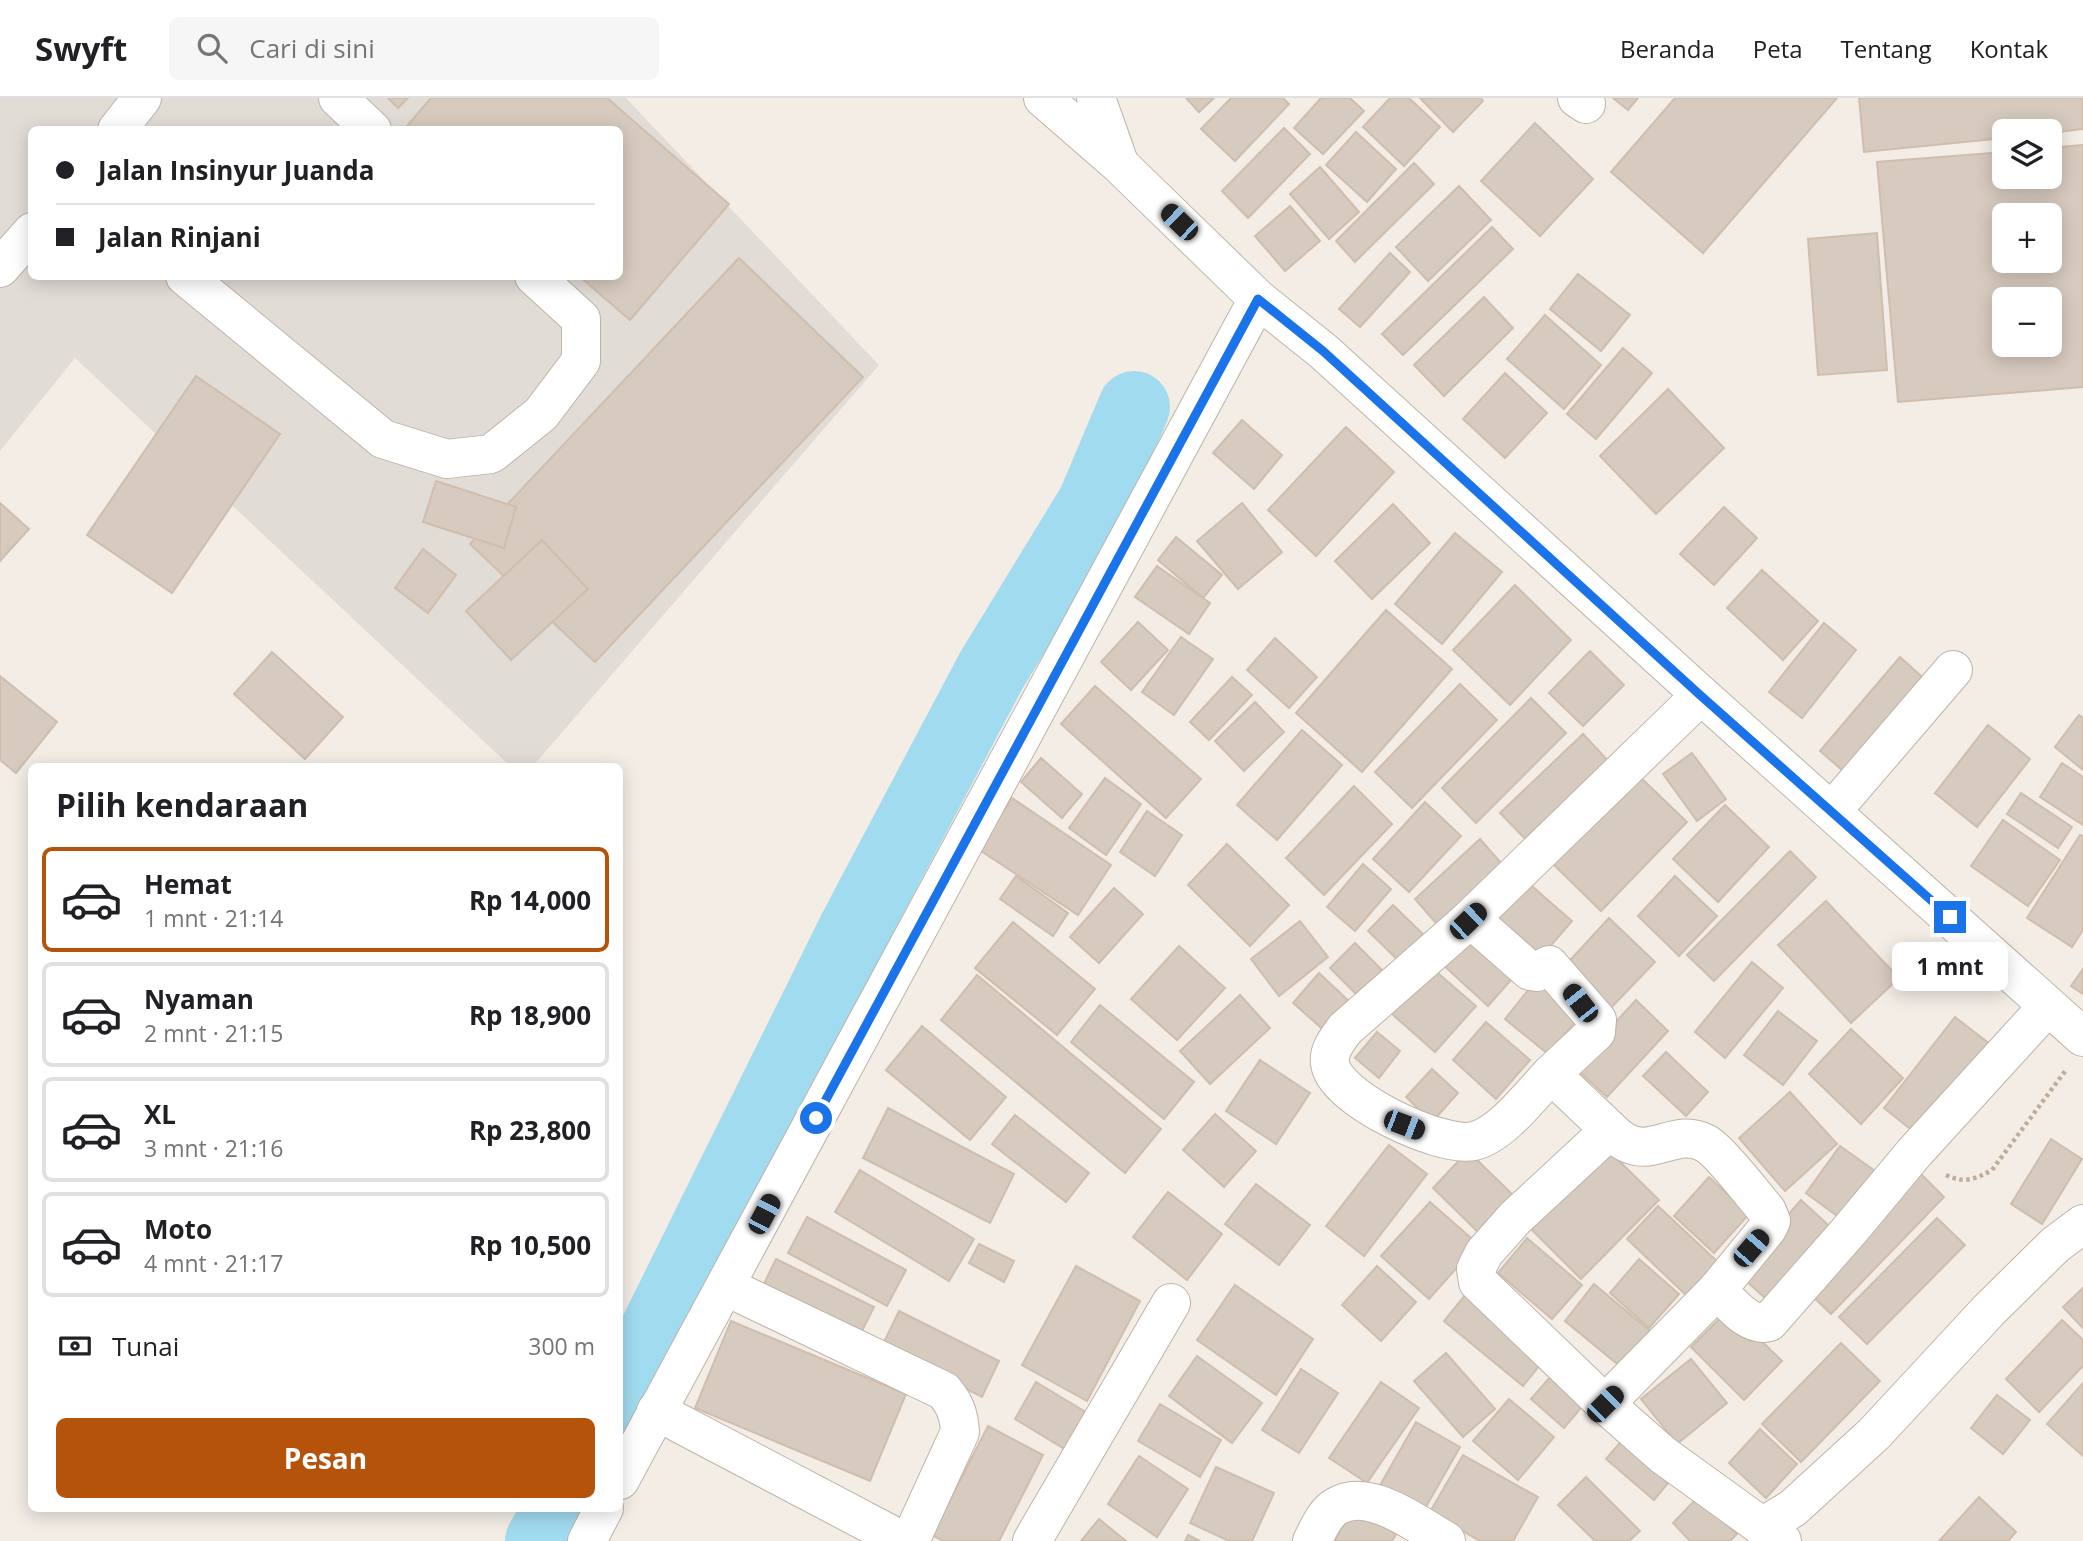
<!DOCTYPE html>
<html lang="id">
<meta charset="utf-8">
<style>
body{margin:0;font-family:"Open Sans",sans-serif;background:#f6f6f6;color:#202124;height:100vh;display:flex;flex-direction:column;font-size:26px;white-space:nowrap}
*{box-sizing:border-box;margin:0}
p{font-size:23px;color:#757577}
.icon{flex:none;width:38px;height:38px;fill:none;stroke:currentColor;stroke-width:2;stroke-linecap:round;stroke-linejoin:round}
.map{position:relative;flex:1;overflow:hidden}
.details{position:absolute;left:28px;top:665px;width:595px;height:749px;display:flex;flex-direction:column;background:#fff;border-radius:10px;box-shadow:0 4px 18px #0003}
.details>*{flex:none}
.guide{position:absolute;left:28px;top:28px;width:595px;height:154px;border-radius:10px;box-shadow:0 4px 18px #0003;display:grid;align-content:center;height:154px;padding:0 28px;background:#fff}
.fabs{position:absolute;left:1992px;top:21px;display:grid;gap:14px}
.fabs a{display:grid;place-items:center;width:70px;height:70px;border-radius:10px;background:#fff;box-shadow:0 4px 18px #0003;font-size:35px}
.end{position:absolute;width:32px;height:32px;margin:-16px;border:9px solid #1a73e8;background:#fff;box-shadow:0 0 0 4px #fff}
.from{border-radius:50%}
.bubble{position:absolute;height:49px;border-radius:10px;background:#fff;box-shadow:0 4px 18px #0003;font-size:23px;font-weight:700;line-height:49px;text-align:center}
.car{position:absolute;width:21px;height:42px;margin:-21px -10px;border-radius:9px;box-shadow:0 0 5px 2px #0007;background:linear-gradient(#222 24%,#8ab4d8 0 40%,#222 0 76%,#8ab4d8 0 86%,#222 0)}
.guide b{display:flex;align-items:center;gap:24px;height:66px;font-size:26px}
.guide b+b{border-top:2px solid #e0e0e0}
.guide i{width:18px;height:18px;background:#202124}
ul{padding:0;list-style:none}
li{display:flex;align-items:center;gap:21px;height:105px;margin:0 14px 10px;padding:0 14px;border:4px solid #e0e0e0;border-radius:10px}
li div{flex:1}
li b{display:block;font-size:26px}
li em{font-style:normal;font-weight:700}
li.selected{border-color:#b45309}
li>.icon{width:63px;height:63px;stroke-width:1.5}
h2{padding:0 28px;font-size:32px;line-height:84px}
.pay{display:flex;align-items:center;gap:18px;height:77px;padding:0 28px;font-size:26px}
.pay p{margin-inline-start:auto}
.action{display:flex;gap:14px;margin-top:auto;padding:14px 28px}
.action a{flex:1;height:80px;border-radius:10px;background:#b45309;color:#fff;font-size:28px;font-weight:700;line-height:80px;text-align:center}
header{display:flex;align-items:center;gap:42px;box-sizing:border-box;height:98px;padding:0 35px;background:#fff;border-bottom:2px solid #e0e0e0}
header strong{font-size:33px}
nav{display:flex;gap:38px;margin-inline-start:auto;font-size:24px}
.search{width:490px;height:63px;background:#f6f6f6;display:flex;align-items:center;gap:18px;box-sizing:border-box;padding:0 24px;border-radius:10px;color:#757577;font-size:26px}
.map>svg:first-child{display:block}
.industrial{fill:#e2dcd7;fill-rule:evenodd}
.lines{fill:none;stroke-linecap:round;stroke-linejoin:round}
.river{stroke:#a1dbf0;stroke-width:72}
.building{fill:#d7cabe;stroke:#cfbeae;stroke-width:2;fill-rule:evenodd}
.minor-casing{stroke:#beb3a8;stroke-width:40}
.path{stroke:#c0ad99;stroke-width:4.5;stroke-dasharray:3.5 3.5;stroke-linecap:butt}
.minor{stroke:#fff;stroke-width:38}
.route{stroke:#1a73e8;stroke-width:9}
</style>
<header>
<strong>Swyft</strong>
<div class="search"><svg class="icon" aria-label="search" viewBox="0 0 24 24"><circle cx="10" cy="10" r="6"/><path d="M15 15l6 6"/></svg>Cari di sini</div>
<nav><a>Beranda</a><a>Peta</a><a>Tentang</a><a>Kontak</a></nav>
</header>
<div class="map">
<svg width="2083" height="1443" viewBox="0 0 2083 1443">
<rect width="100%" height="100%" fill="#f3ede6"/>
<path class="industrial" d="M0,0H626L879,267L533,668H510L75,260L0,353ZM32,32H620V178H32Z"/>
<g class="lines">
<g class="river">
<path d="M620,1305L855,830L991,573L1093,406L1134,309"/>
<path d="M541,1443L560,1410"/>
</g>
</g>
<g class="building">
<path d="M388,0H408L398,10Z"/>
<path d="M431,0H607L729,106L630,222L579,178H620V32H410L406,29Z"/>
<path d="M1186,0H1214L1199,14Z"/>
<path d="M1231,0H1283L1289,6L1235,63L1201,31Z"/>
<path d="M1321,0H1350L1364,13L1323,56L1294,30Z"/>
<path d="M1390,0H1409L1440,29L1404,68L1363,29Z"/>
<path d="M1420,0H1481L1483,3L1453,34Z"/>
<path d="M1613,0H1638L1628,12Z"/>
<path d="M1675,0H1837L1703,155L1611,74Z"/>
<path d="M1859,0H2083V31L2049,35L2004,33V40L1864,54Z"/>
<path d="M1535,25L1593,81L1540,138L1481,83Z"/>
<path d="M1284,30L1310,56L1248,120L1222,93Z"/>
<path d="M1356,34L1396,71L1367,104L1326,67Z"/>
<path d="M2083,47V289L1898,304L1877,64L2004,54V79H2049V50ZM2004,117H2049V163H2004ZM2004,201H2049V247H2004Z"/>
<path d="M1414,65L1434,86L1355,164L1336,143Z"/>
<path d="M1320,69L1359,114L1329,141L1290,96Z"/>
<path d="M1459,88L1491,122L1428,183L1396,149Z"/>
<path d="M1290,108L1320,143L1285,173L1255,138Z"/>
<path d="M1492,129L1513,151L1403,257L1382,236Z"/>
<path d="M1877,135L1887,272L1818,277L1808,141Z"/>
<path d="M1390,155L1410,174L1360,229L1339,211Z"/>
<path d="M739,160L863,279L595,564L470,446Z"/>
<path d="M1578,176L1630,217L1601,253L1550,211Z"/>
<path d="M1484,199L1513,230L1444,298L1414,267Z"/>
<path d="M1545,217L1601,267L1564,311L1507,261Z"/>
<path d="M1623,250L1652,275L1596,341L1567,316Z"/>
<path d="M1505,275L1547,315L1505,360L1463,321Z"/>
<path d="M196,278L280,336L172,495L87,437Z"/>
<path d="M1668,291L1724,350L1656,416L1600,358Z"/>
<path d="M1242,322L1282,357L1254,391L1213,355Z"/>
<path d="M1346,329L1394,374L1316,458L1268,412Z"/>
<path d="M436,383L516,409L504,450L423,424Z"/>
<path d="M0,405L29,431L0,463Z"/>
<path d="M1242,405L1282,454L1238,491L1197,443Z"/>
<path d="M1393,406L1430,445L1372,501L1335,463Z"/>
<path d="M1724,409L1757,440L1714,487L1680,456Z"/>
<path d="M1455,435L1502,474L1442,546L1395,506Z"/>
<path d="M1176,439L1222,477L1203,500L1158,462Z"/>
<path d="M542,442L588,491L511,562L466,513Z"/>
<path d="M423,451L456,477L428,515L395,490Z"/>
<path d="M1157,468L1210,505L1189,536L1135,499Z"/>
<path d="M1762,472L1818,523L1783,562L1727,510Z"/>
<path d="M1515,487L1571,542L1510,607L1453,552Z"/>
<path d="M1386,512L1452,571L1362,674L1296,615Z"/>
<path d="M1138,524L1168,552L1131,592L1101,564Z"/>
<path d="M1824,525L1856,552L1802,620L1769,594Z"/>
<path d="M1181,539L1213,561L1174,617L1142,594Z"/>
<path d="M1275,540L1317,579L1289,610L1247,572Z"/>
<path d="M1590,553L1624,587L1583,628L1549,595Z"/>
<path d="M272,554L343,619L305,661L234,596Z"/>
<path d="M1900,559L1929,585L1850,679L1820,653Z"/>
<path d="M0,578L57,624L16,675L0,662Z"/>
<path d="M1232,579L1252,597L1209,642L1190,624Z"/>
<path d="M1460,586L1497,622L1412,710L1375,674Z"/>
<path d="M1095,588L1201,681L1166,720L1061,626Z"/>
<path d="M1531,600L1566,635L1476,725L1442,690Z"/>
<path d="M1255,604L1284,634L1244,673L1215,643Z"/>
<path d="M2079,617L2083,620V672L2055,649Z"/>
<path d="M1988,627L2030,661L1977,729L1935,695Z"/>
<path d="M1302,632L1342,667L1277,742L1237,707Z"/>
<path d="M1583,636L1615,670L1533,749L1500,715Z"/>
<path d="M1692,655L1726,701L1697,723L1663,676Z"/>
<path d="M1041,660L1082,696L1062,720L1021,684Z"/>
<path d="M2062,665L2083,679V727L2040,699Z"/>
<path d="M1638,677L1687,724L1601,813L1553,766Z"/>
<path d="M1105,680L1141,706L1106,757L1069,730Z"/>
<path d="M1354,688L1392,726L1324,797L1286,760Z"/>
<path d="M2021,695L2072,729L2058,750L2007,716Z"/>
<path d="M1012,700L1111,767L1078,817L978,751Z"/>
<path d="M1425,704L1461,738L1409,794L1373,761Z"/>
<path d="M1725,707L1769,749L1718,804L1673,761Z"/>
<path d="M1147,713L1182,737L1155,778L1120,754Z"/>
<path d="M2003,722L2060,762L2028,808L1971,768Z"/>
<path d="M2080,737L2083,738V832L2072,849L2027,820Z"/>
<path d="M1480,741L1508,773L1443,833L1415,801Z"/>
<path d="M1227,746L1289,807L1250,848L1188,787Z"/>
<path d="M1790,753L1816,779L1714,883L1687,857Z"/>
<path d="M1363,766L1391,791L1355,833L1327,809Z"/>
<path d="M1016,778L1068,815L1053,838L1000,801Z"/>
<path d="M1675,778L1717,818L1679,858L1638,818Z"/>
<path d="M1525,782L1572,823L1534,867L1487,827Z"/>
<path d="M1114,790L1143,816L1099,865L1070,839Z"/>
<path d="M1826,803L1899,880L1851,925L1778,847Z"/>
<path d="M1393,807L1427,840L1402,866L1368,833Z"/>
<path d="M1609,820L1655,864L1607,914L1562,871Z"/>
<path d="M1300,823L1328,859L1279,898L1251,861Z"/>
<path d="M1013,824L1095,891L1057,937L975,870Z"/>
<path d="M1472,833L1518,874L1488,908L1443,867Z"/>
<path d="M1355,845L1389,879L1364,904L1330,870Z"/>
<path d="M1179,848L1225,890L1177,942L1131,901Z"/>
<path d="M1752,864L1783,890L1725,960L1695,934Z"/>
<path d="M1432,870L1476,908L1435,954L1392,916Z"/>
<path d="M2083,871V896L2071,888Z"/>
<path d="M1319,875L1352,906L1326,934L1293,905Z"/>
<path d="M977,877L1161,1031L1125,1075L941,922Z"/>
<path d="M1537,881L1581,917L1548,956L1505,921Z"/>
<path d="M1240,897L1270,930L1210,986L1180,953Z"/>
<path d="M1636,902L1668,933L1607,999L1574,969Z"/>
<path d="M1100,907L1194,984L1164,1021L1071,944Z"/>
<path d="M1778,913L1817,943L1783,987L1744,957Z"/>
<path d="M1955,919L1995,950L1923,1041L1884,1010Z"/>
<path d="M1486,924L1530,962L1496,1001L1453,962Z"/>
<path d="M922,928L1006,999L970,1042L886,972Z"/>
<path d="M1851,931L1903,980L1861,1026L1809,976Z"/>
<path d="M1377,934L1400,953L1379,980L1355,960Z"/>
<path d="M1666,954L1708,994L1686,1018L1643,978Z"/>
<path d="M1260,962L1310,995L1276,1046L1226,1013Z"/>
<path d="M1432,971L1458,995L1432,1024L1406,999Z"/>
<path d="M1790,994L1837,1046L1785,1093L1739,1040Z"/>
<path d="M888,1010L1014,1076L990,1125L863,1060Z"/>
<path d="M1215,1016L1256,1053L1224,1089L1183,1052Z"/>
<path d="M1015,1017L1089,1075L1066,1104L992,1046Z"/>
<path d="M2051,1041L2082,1061L2042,1126L2011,1106Z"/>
<path d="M1389,1047L1427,1076L1364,1158L1326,1128Z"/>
<path d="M1840,1048L1882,1078L1848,1126L1806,1095Z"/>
<path d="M1605,1049L1659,1102L1581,1181L1527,1127Z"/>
<path d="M1468,1053L1515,1099L1480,1136L1433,1090Z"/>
<path d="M860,1072L974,1141L949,1183L835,1114Z"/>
<path d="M1920,1075L1944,1099L1831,1216L1806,1192Z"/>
<path d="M1709,1079L1749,1116L1714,1155L1674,1118Z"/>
<path d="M1256,1086L1310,1127L1279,1167L1225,1126Z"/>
<path d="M1168,1094L1222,1136L1187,1182L1133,1139Z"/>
<path d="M1801,1102L1837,1135L1773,1207L1737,1175Z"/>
<path d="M1430,1104L1478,1146L1429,1201L1381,1158Z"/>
<path d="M1658,1108L1719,1165L1688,1199L1627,1141Z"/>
<path d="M807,1119L906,1172L887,1208L788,1155Z"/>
<path d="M1937,1120L1965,1147L1867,1246L1839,1219Z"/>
<path d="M1527,1140L1582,1187L1552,1221L1498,1175Z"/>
<path d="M979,1146L1014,1163L1004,1184L969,1165Z"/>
<path d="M776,1161L874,1209L859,1239L761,1192Z"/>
<path d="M1639,1161L1679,1196L1649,1230L1610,1195Z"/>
<path d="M1076,1168L1140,1203L1087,1303L1022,1267Z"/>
<path d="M1377,1168L1416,1204L1381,1243L1342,1207Z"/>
<path d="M1594,1186L1656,1238L1627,1274L1565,1223Z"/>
<path d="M1235,1187L1313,1241L1276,1297L1197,1242Z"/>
<path d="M2083,1190V1230L2063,1209Z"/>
<path d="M1470,1191L1549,1256L1523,1288L1444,1223Z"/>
<path d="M1729,1211L1782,1263L1744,1302L1691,1249Z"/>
<path d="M899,1213L999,1263L982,1299L882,1248Z"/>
<path d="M2062,1222L2083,1242V1268L2039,1314L2006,1281Z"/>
<path d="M731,1223L906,1296L870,1383L695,1310Z"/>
<path d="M1841,1245L1880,1283L1801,1364L1762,1326Z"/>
<path d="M1446,1255L1495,1311L1463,1339L1414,1283Z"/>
<path d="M1197,1258L1262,1305L1232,1345L1169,1298Z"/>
<path d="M1691,1261L1727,1305L1677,1346L1641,1301Z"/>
<path d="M1301,1271L1338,1295L1299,1355L1262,1332Z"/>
<path d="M1552,1277L1585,1305L1564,1330L1531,1301Z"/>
<path d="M1036,1284L1094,1319L1073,1356L1015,1321Z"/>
<path d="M1381,1284L1419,1310L1367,1385L1329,1360Z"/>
<path d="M2083,1285V1358L2047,1326Z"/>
<path d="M1997,1297L2030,1322L2003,1356L1971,1330Z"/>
<path d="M1509,1301L1554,1339L1518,1382L1473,1343Z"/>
<path d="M1160,1306L1221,1342L1200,1379L1138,1343Z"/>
<path d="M1416,1324L1460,1349L1423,1414L1379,1389Z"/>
<path d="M988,1328L1043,1357L999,1443H943L932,1437Z"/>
<path d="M1760,1331L1797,1366L1766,1400L1729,1365Z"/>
<path d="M1625,1339L1673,1379L1654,1402L1606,1361Z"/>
<path d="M1463,1357L1538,1399L1513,1443H1480L1430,1414Z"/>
<path d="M1139,1358L1188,1391L1157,1439L1108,1406Z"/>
<path d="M1216,1369L1274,1395L1252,1443H1229L1190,1425Z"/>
<path d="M1586,1379L1640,1433L1629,1443H1595L1558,1407Z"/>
<path d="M1699,1398L1737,1436L1730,1443H1690L1673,1425Z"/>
<path d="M1979,1399L2016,1434L2008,1443H1939Z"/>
<path d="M1353,1411L1396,1436L1392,1443H1334Z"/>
<path d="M1099,1421L1126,1443H1081Z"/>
<path d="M1188,1437L1200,1443H1185Z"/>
</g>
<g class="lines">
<defs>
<g id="minor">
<path d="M338,0L372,32"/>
<path d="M1043,0L1120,67L1258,201L1323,253L1701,597L2083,939"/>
<path d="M1096,0L1118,62"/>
<path d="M1577,0L1586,6"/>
<path d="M117,32L142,0"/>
<path d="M0,170L32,134"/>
<path d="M185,178L383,341L447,361L491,356L541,316L581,263V221L534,178"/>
<path d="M1701,597L1468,823L1345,931C1338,941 1328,952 1330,965C1333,1000 1442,1051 1474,1043C1502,1036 1531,997 1551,976L1610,1032L1515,1120L1484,1155L1476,1171L1478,1184L1605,1306L1663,1357L1782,1443"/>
<path d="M1832,713L1953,572"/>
<path d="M1468,823L1480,829L1530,873L1537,874L1549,867L1597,922L1596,934L1551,976"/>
<path d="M1610,1032C1647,1071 1671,1027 1705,1045C1718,1051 1756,1100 1767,1113L1771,1123L1767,1131L1717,1192"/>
<path d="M725,1188L944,1293C955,1306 959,1317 960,1334L910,1443"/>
<path d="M1605,1306L1717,1192C1730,1204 1749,1230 1769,1224L1849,1133L1914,1055L2048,908"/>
<path d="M656,1313L903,1443"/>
<path d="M620,1382L1258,201"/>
<path d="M1762,1429L1793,1410L1874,1336L1989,1212L2055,1147L2083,1126"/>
<path d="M587,1443L604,1410"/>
<path d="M1032,1443L1171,1205"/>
<path d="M1312,1443C1318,1432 1325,1414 1337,1408C1369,1389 1418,1427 1446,1443"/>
</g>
</defs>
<use href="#minor" class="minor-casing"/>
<path class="path" d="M1946,1077C1964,1086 1976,1081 1992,1072L2066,972"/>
<use href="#minor" class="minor"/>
</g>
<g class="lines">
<path class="route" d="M816,1020L1258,201L1323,253L1700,597L1950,819"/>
</g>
</svg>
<div class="fabs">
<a><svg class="icon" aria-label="layers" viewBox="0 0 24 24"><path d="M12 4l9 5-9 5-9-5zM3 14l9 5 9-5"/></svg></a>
<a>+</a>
<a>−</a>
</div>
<i class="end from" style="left:816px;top:1020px"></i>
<i class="end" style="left:1950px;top:819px"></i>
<div class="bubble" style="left:1892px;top:844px;width:116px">1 mnt</div>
<i class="car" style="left:1179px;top:124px;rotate:314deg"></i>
<i class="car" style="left:1468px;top:823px;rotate:46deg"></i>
<i class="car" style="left:1580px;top:905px;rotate:322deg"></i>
<i class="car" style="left:1404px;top:1027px;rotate:111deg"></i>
<i class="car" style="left:764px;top:1116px;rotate:28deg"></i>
<i class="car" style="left:1751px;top:1150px;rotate:41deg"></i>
<i class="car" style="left:1605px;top:1306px;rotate:45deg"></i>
<div class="guide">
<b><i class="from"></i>Jalan Insinyur Juanda</b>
<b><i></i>Jalan Rinjani</b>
</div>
<section class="details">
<h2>Pilih kendaraan</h2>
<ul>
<li class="selected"><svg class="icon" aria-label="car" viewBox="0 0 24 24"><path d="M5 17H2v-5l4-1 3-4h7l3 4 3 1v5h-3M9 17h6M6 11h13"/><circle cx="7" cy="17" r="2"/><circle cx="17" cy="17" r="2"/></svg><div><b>Hemat</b><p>1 mnt · 21:14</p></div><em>Rp 14,000</em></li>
<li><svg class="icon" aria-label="car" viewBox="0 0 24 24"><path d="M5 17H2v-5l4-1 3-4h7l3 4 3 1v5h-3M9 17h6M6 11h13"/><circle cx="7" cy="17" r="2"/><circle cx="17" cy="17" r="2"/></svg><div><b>Nyaman</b><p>2 mnt · 21:15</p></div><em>Rp 18,900</em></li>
<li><svg class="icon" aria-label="car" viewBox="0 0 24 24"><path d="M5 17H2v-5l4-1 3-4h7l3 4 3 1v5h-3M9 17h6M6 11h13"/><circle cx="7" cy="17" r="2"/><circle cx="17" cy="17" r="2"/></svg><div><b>XL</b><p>3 mnt · 21:16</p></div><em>Rp 23,800</em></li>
<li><svg class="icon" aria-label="car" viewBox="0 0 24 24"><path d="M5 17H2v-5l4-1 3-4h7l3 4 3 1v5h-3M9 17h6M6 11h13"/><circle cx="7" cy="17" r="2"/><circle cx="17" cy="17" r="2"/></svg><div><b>Moto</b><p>4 mnt · 21:17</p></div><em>Rp 10,500</em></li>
</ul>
<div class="pay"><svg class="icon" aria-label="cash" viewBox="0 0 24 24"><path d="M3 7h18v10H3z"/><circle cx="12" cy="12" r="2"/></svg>Tunai<p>300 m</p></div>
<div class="action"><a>Pesan</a></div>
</section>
</div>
